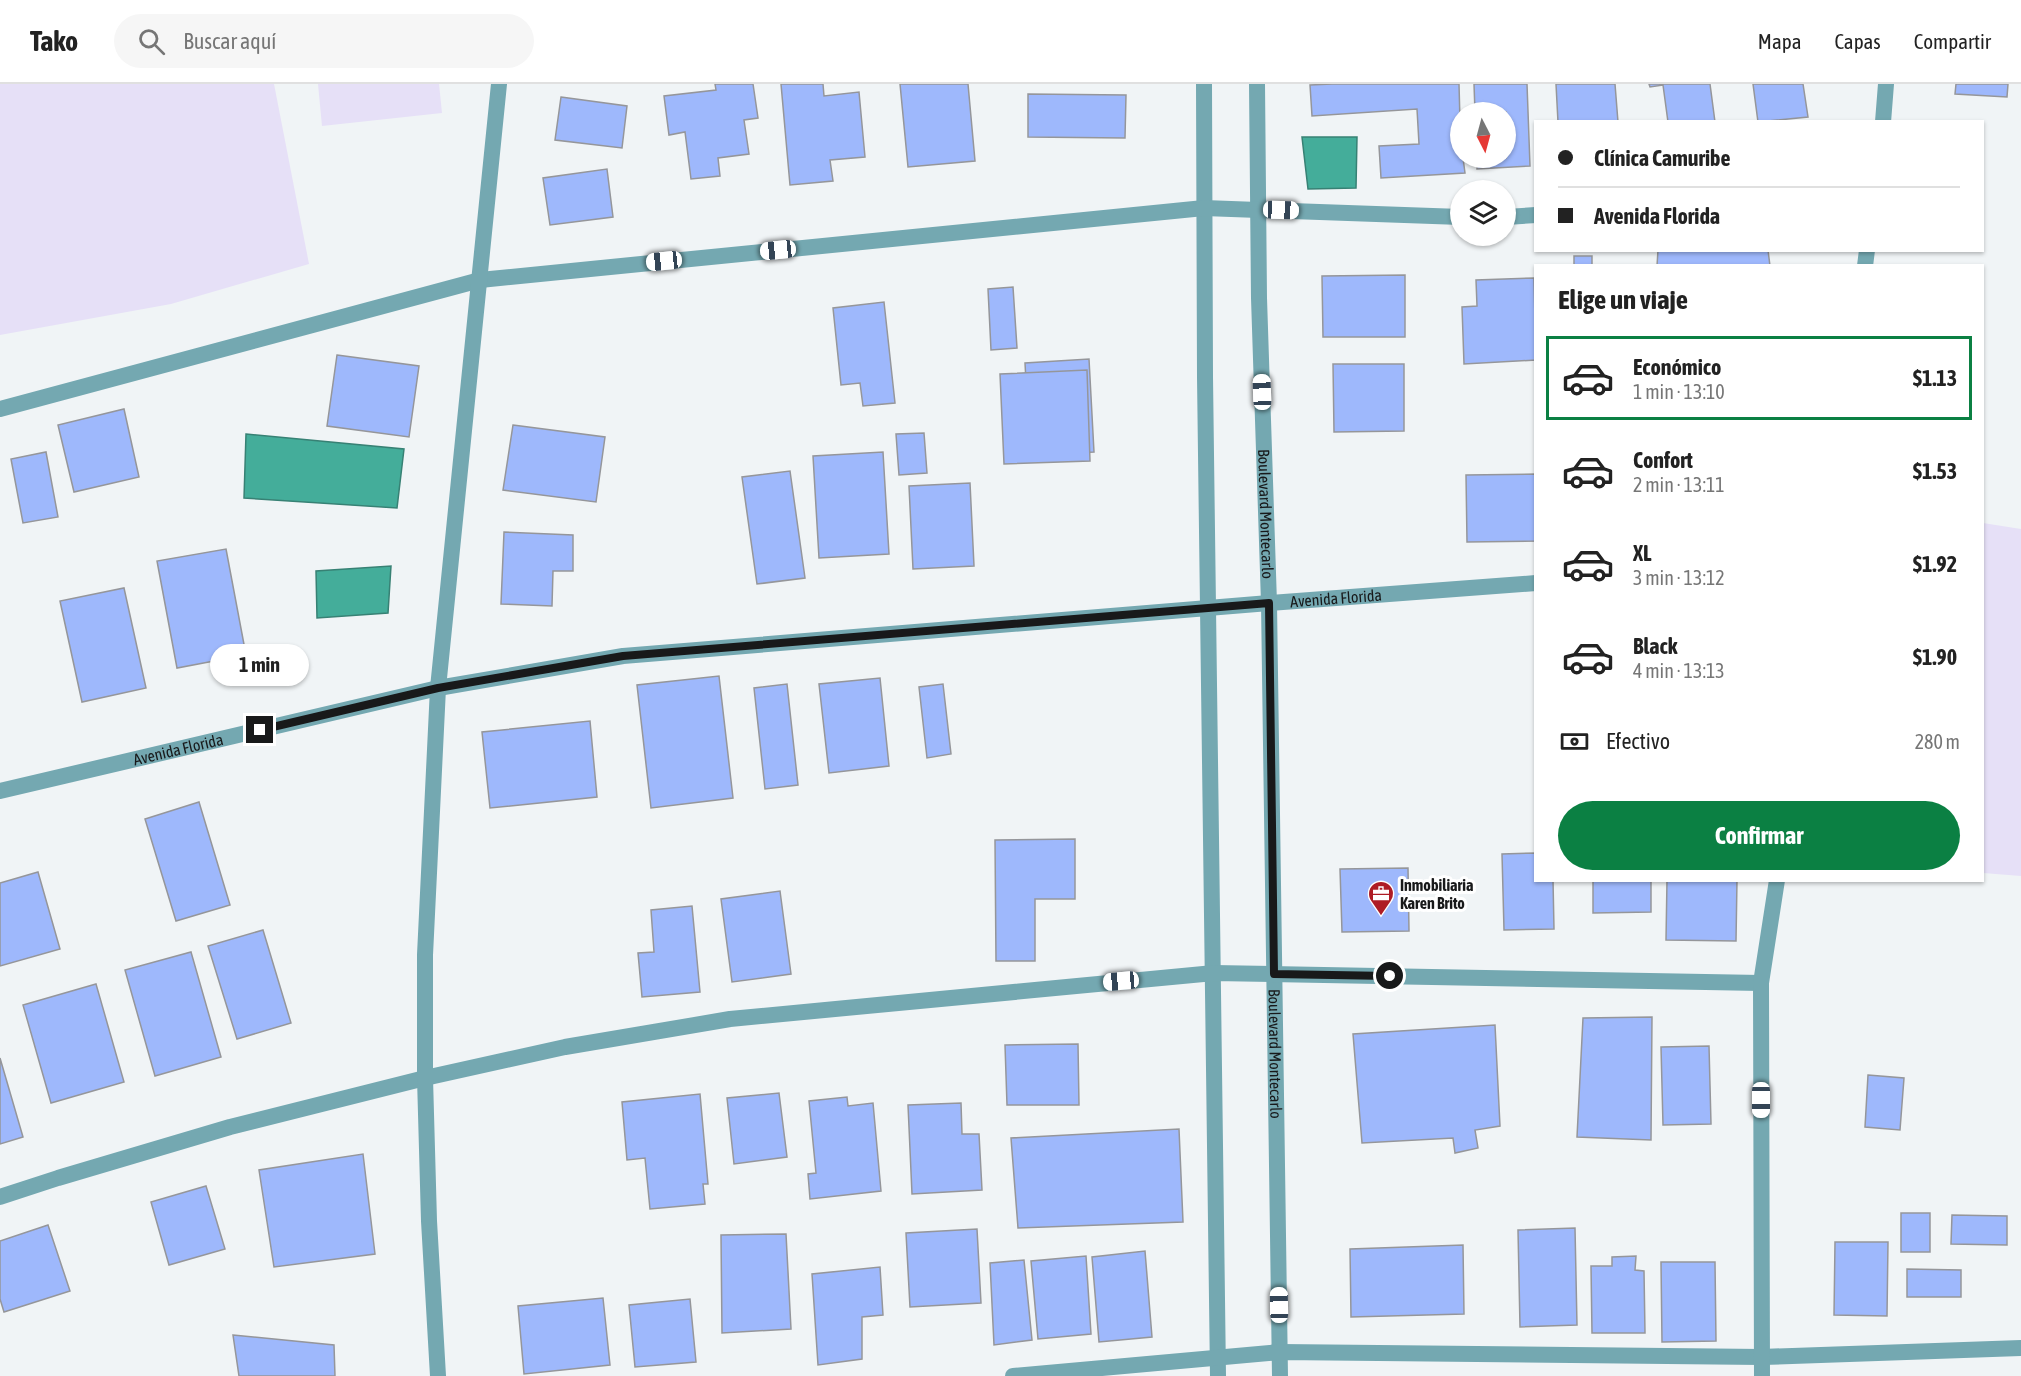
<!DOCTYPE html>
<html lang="es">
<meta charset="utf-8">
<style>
body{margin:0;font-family:"Asap Condensed",sans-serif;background:#f6f6f6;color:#222;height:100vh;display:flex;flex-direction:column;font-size:22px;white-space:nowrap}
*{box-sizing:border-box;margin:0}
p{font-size:20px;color:#767676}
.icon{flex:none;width:33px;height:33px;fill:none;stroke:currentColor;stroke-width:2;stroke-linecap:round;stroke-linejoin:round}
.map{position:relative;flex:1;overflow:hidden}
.side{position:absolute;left:1534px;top:180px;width:450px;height:618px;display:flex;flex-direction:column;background:#fff;border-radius:0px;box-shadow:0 2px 4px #0004}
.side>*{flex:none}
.hud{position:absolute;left:1534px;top:36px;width:450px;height:132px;border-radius:0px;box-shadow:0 2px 4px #0004;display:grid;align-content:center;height:132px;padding:0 24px;background:#fff}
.needle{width:39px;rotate:174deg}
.fabs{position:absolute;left:1450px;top:18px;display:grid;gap:12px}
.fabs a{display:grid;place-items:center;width:66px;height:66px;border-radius:50%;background:#fff;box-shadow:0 2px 4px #0004;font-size:30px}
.end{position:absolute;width:27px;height:27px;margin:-14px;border:8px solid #18191a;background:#fff;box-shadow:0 0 0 3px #fff}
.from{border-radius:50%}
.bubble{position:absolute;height:42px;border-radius:21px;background:#fff;box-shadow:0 2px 4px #0004;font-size:20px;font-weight:700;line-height:42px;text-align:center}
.car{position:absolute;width:18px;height:36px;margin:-18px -9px;border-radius:8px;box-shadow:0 0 4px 2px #0007;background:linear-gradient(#fff 24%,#345 0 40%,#fff 0 76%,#345 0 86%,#fff 0)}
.hud b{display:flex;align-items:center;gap:21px;height:57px;font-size:22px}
.hud b+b{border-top:2px solid #e0e0e0}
.hud i{width:15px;height:15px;background:#222}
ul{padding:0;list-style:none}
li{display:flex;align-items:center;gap:18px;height:84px;margin:0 12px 9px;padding:0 12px;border:3px solid transparent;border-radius:0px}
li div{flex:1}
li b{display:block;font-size:22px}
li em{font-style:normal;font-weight:700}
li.on{border-color:#0b8043}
li>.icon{width:54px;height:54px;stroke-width:1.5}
h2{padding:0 24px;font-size:27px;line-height:72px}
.pay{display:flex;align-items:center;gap:15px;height:66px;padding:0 24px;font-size:22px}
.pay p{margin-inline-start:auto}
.cta{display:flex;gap:12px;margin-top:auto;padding:12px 24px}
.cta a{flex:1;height:69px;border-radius:36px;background:#0b8043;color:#fff;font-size:24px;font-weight:700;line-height:69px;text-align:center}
header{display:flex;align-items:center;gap:36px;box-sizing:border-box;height:84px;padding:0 30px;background:#fff;border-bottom:2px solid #e0e0e0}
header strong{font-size:28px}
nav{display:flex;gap:33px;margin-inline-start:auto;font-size:21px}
.search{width:420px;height:54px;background:#f6f6f6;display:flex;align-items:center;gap:15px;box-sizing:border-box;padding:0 21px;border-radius:33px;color:#767676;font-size:22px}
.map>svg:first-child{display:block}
.green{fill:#e6e0f7}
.water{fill:#44ad9a;stroke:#378174;stroke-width:1.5}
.building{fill:#9eb8fc;stroke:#95969a;stroke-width:1.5}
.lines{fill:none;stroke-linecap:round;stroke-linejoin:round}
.minor{stroke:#74a8b1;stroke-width:16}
.route{stroke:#18191a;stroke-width:8}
.labels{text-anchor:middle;stroke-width:6;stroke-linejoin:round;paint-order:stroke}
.street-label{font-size:16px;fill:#18191a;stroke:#fff}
.poi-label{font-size:16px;font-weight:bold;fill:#18191a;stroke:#fff;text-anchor:start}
</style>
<header>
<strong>Tako</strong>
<div class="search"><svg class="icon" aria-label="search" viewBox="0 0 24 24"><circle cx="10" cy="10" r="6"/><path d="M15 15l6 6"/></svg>Buscar aquí</div>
<nav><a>Mapa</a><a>Capas</a><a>Compartir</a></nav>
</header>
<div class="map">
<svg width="2021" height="1292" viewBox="0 0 2021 1292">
<rect width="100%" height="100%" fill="#f0f4f6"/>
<g class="green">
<path d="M0,0H274L309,180L171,220L0,251Z"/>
<path d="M318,0H439L442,29L322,42Z"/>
<path d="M1983,439L2021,445V792L1983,789Z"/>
</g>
<g class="water">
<path d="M1302,53H1357L1356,104L1308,105Z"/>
<path d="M246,350L404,365L397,424L244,414Z"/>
<path d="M391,482L388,529L317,534L316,487Z"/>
</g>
<g class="building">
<path d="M715,0H753L758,34L744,36L749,70L718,74L720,92L691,95L685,48L669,51L664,12L716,6Z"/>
<path d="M781,0H823L824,12L859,8L865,73L830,76L833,97L790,101Z"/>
<path d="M900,0H968L975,77L908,83Z"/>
<path d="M1332,0H1459L1461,74H1463L1465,89L1381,94L1379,62L1419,60L1417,25L1312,32L1310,1Z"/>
<path d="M1474,0H1527L1530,82L1477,85V74H1506V28H1475Z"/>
<path d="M1556,0H1615L1618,38H1558Z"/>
<path d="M1649,0H1710L1715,38H1668L1663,1L1650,3Z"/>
<path d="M1753,0H1803L1808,33L1758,38Z"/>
<path d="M1956,0H2008L2007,13L1955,10Z"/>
<path d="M1028,10L1126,11L1125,54L1028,53Z"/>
<path d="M561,13L627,22L622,64L555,56Z"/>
<path d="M607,85L613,133L550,141L543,94Z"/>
<path d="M1658,166H1768L1770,182H1657Z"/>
<rect x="1574" y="172" width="18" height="10"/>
<path d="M1405,191V253H1323L1322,192Z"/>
<path d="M1534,194L1536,276L1464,280L1462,223L1477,222L1476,196Z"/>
<path d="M1013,203L1017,264L991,266L988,205Z"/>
<path d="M884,218L895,319L863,322L860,299L841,301L833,224Z"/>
<path d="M337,271L419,282L409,353L327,342Z"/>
<path d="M1089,275L1094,368L1030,371L1025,279Z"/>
<path d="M1333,280H1404V347L1334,348Z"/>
<path d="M1087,286L1090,377L1004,380L1000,290Z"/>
<path d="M124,325L139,393L74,408L58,341Z"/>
<path d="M513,341L605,353L596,418L503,406Z"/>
<path d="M924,349L927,389L899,391L896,350Z"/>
<path d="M46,368L58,433L23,439L11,375Z"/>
<path d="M883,368L889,470L819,474L813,372Z"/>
<path d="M790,387L805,494L757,500L742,393Z"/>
<path d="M1536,390V457L1467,458L1466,391Z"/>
<path d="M970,399L974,482L913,485L909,402Z"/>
<path d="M504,448L573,451V487H553L552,522L501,520Z"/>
<path d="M226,465L246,571L177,584L157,477Z"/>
<path d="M124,504L146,604L82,618L60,517Z"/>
<path d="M719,592L733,714L651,724L637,601Z"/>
<path d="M880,594L889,682L829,689L819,600Z"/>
<path d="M787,600L798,701L765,705L754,604Z"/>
<path d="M943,600L951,670L927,674L919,603Z"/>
<path d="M590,637L597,713L490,724L482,648Z"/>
<path d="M199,718L230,821L176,837L145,735Z"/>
<path d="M1075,755V815H1035V877H996L995,756Z"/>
<path d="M1536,769V796H1553L1554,845L1504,846L1502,770Z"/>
<path d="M1408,784L1409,847L1342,848L1340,785Z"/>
<path d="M38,788L60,865L0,882V799Z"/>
<path d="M1593,796H1651V828L1593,829Z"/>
<path d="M1667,796H1737L1736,857L1666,856Z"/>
<path d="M780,807L791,890L732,898L721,815Z"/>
<path d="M692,822L700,908L642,913L638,869L654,868L651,826Z"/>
<path d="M263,846L291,939L237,955L208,862Z"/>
<path d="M191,868L221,973L155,992L125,886Z"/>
<path d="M96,900L124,998L51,1019L23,921Z"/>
<path d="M1652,933L1651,1056L1577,1053L1583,934Z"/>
<path d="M1495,941L1500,1042L1475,1046L1478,1064L1455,1069L1453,1054L1362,1059L1353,950Z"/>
<path d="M1078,960L1079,1021H1007L1005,961Z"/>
<path d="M1709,962L1711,1040L1663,1041L1661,963Z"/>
<path d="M0,974L23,1053L0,1060Z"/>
<path d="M1868,991L1904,994L1900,1046L1865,1043Z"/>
<path d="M779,1009L787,1073L734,1080L727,1014Z"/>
<path d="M700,1010L708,1100H703L705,1120L650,1125L645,1074L627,1076L622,1018Z"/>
<path d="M847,1013L848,1022L873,1019L881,1107L810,1115L808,1090L816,1089L809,1017Z"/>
<path d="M961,1019L962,1050H979L982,1106L912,1110L908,1021Z"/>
<path d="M1179,1045L1183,1138L1018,1144L1011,1054Z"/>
<path d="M363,1070L375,1170L274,1183L259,1086Z"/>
<path d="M206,1102L225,1165L169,1181L151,1118Z"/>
<rect x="1901" y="1129" width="29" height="39"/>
<path d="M1952,1131L2007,1132V1161L1951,1160Z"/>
<path d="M48,1141L70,1207L4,1228L0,1215V1157Z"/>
<path d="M1575,1144L1577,1241L1520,1243L1518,1146Z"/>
<path d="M977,1145L981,1219L910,1223L906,1149Z"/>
<path d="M786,1150L791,1245L722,1249L721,1151Z"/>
<path d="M1835,1158H1888L1887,1232L1834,1231Z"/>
<path d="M1463,1161L1464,1230L1351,1233L1350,1165Z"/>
<path d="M1145,1167L1152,1253L1099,1258L1092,1173Z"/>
<path d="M1086,1172L1091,1250L1038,1255L1031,1177Z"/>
<path d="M1636,1172L1635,1186L1644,1187L1645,1249H1592L1591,1182H1612V1173Z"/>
<path d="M1024,1176L1032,1256L994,1261L990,1179Z"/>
<path d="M1661,1178H1715L1716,1257L1662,1258Z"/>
<path d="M880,1183L883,1231L862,1233V1275L818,1281L812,1190Z"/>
<path d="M1907,1185L1961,1186V1213H1907Z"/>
<path d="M603,1214L610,1281L524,1290L518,1222Z"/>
<path d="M690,1215L696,1278L635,1283L629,1221Z"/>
<path d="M233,1251L334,1261L335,1292H239Z"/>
</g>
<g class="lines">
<g class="minor">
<path d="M1204,0L1205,293L1218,1292"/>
<path id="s1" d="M1257,0L1259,214L1269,519L1280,1292"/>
<path d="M1883,38L1886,0"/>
<path d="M1506,133L1536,131"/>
<path d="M1865,182L1867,166"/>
<path d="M0,325L480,196L1204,124L1461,133"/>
<path id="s2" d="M0,707L438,604L623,572L1269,519L1536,499"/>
<path d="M0,1113L58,1094L230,1043L425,994L565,963L730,935L1214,889L1761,899"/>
<path d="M438,1292L429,1137L425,994V871L438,604L499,0"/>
<path d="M1013,1292L1280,1268L1762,1273L2021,1264"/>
<path d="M1762,1292L1761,899L1777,796"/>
</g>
</g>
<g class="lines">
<path class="route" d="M260,646L438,604L623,572L1269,519L1274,890L1390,892"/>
</g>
<defs>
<symbol id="office-pin" viewBox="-11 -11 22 30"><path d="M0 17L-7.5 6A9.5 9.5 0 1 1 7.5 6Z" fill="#ae1c25" stroke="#fff"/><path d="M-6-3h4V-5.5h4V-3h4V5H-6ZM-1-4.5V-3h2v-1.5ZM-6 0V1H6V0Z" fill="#fff"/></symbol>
</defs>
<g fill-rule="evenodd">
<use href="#office-pin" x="1366" y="795" width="30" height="40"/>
</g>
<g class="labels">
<g class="street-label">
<text dy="6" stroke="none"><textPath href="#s1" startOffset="430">Boulevard Montecarlo</textPath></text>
<text dy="6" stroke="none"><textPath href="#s2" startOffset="1353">Avenida Florida</textPath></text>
<text dy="6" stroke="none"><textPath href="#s2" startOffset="183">Avenida Florida</textPath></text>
<text dy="6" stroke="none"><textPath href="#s1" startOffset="970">Boulevard Montecarlo</textPath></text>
</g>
<g class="poi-label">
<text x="1400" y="807">Inmobiliaria<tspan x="1400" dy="18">Karen Brito</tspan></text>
</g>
</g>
</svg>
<div class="fabs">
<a><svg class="needle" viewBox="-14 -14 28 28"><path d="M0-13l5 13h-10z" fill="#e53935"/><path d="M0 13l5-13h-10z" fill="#767676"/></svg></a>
<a><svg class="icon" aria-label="layers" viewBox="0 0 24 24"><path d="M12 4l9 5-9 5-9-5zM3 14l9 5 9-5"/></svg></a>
</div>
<i class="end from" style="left:1390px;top:892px"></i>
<i class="end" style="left:260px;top:646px"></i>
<div class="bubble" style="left:210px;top:560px;width:99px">1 min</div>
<i class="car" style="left:1281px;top:126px;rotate:92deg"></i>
<i class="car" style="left:778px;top:166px;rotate:264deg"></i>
<i class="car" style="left:664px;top:177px;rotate:264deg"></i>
<i class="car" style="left:1262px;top:308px;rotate:358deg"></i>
<i class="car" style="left:1121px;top:897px;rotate:265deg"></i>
<i class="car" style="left:1761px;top:1016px;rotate:180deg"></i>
<i class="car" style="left:1279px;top:1221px;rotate:359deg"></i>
<div class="hud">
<b><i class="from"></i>Clínica Camuribe</b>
<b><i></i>Avenida Florida</b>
</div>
<section class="side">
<h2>Elige un viaje</h2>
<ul>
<li class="on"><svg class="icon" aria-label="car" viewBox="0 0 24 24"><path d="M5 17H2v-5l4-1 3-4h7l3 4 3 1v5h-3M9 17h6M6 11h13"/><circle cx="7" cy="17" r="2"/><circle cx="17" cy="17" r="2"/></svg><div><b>Económico</b><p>1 min · 13:10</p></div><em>$1.13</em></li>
<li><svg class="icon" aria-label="car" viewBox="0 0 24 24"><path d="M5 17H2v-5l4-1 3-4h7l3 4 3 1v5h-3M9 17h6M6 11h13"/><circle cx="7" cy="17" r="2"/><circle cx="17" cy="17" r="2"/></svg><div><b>Confort</b><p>2 min · 13:11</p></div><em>$1.53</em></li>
<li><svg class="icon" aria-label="car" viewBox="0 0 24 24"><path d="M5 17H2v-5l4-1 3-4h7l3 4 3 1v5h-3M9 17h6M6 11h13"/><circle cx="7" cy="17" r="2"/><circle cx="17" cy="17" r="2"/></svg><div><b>XL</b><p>3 min · 13:12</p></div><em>$1.92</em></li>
<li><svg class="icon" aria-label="car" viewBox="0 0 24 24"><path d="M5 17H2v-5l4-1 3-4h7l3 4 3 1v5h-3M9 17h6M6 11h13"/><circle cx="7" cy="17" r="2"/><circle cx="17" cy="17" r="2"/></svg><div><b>Black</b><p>4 min · 13:13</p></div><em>$1.90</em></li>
</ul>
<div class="pay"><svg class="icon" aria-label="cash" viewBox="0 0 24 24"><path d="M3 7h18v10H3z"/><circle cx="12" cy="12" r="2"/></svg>Efectivo<p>280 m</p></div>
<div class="cta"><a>Confirmar</a></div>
</section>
</div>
